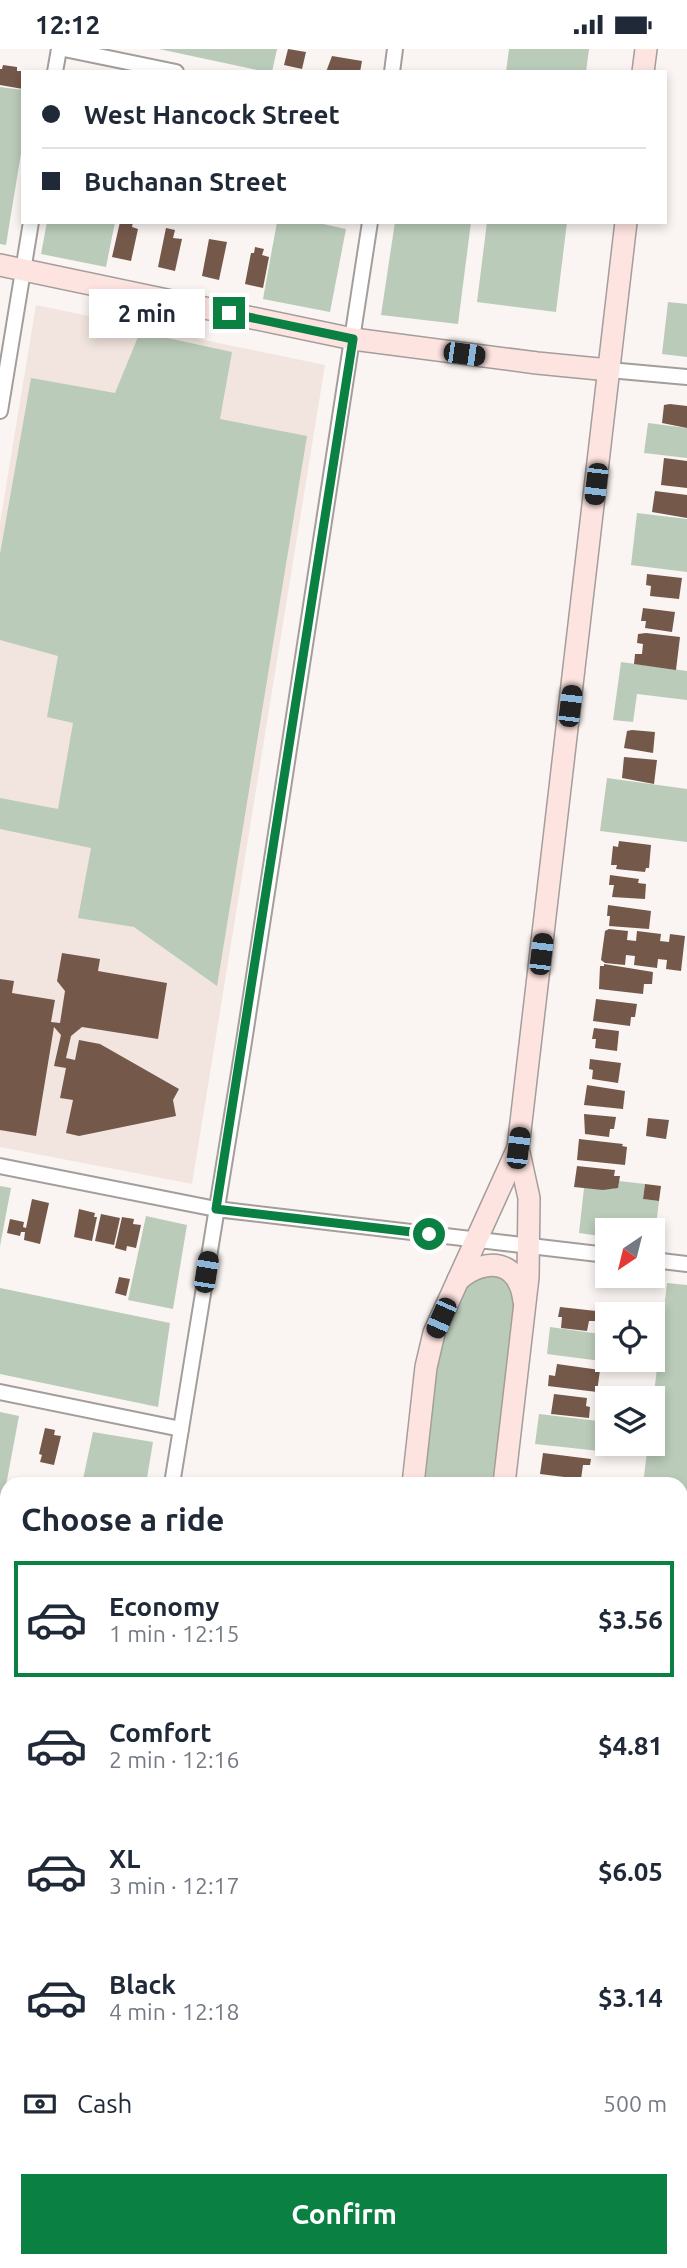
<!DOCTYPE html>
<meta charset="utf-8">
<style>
body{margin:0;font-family:Ubuntu,sans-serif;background:#f6f6f7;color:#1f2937;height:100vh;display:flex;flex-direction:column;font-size:26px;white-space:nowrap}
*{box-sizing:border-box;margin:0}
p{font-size:23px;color:#747a83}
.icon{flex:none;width:38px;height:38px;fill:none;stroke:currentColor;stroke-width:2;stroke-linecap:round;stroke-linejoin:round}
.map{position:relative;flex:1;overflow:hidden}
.side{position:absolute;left:0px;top:1428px;width:688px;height:791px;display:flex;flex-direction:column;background:#fff;border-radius:21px 21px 0 0;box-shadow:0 4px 10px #0003}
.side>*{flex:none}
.hud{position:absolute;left:21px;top:21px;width:646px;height:154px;border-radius:0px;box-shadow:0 4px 10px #0003;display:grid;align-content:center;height:154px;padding:0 21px;background:#fff}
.needle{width:46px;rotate:215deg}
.buttons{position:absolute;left:595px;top:1169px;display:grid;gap:14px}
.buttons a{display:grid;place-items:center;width:70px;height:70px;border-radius:0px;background:#fff;box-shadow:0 4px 10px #0003;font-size:35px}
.end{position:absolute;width:32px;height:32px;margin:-16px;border:9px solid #0b8043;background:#fff;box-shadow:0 0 0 4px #fff}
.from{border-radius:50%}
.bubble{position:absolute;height:49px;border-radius:0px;background:#fff;box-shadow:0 4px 10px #0003;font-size:23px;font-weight:700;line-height:49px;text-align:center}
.car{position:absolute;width:21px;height:42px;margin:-21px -10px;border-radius:9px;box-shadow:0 0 5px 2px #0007;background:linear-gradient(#222 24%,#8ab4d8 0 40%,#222 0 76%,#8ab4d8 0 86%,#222 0)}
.hud b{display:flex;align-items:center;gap:24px;height:66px;font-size:26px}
.hud b+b{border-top:2px solid #e0e1e3}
.hud i{width:18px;height:18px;background:#1f2937}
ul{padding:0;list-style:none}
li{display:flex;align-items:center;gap:21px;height:116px;margin:0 14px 10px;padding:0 7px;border:4px solid transparent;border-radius:0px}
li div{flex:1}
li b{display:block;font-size:26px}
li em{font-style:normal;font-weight:700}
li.current{border-color:#0b8043}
li>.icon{width:63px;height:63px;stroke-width:1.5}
h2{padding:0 21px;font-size:32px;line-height:84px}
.pay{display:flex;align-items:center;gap:18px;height:77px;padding:0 21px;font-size:26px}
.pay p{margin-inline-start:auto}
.button{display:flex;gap:14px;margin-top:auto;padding:14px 21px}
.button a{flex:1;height:80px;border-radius:0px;background:#0b8043;color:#fff;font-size:28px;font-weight:700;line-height:80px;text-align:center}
.status{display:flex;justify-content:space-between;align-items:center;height:49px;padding:0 35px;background:#fff;direction:ltr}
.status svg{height:19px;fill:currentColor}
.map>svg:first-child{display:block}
.built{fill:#f2e5df}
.green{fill:#bacbb9}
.building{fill:#74584a}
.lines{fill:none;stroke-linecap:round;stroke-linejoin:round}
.street-casing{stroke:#a39e9b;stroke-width:18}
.secondary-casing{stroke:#a39e9b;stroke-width:24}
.primary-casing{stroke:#b2776e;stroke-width:26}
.street{stroke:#fff;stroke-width:14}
.secondary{stroke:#fee4e0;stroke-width:21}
.primary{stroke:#fec8c0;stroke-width:23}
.route{stroke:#0b8043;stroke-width:9}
</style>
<div class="status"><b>12:12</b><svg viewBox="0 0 49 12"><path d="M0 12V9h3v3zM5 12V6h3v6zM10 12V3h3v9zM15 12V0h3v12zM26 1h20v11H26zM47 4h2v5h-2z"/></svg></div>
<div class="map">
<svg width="687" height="2219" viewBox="0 0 687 2219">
<rect width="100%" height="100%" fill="#faf5f2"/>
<g class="built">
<path d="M36,256L325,316L192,1135L0,1098V474Z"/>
<path d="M0,1695L7,1700V1793L0,1788Z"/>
<path d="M0,1872L7,1877V1972L0,1967Z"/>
</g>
<g class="green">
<path d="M159,0H277L272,23H267Z"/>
<path d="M509,0H589L586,23H506Z"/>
<path d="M0,38L23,41V92L6,196L0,195Z"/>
<path d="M47,173H115L106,218L41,205Z"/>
<path d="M277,173H314L346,180L330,263L263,250Z"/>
<path d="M395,173H471L458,275L381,266Z"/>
<path d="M487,173H567L556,263L477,253Z"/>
<path d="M668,253L687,255V308L662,305Z"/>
<path d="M140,283L232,303L220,370L307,387L217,937L134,878L78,869L91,799L0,780V749L58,760L73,674L47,668L58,607L0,591V505L31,329L115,344Z"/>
<path d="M648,374L687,379V409L644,404Z"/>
<path d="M637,464L687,470V523L631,516Z"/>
<path d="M621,613L687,622V651L637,645L633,673L613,671Z"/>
<path d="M607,729L687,740V793L600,782Z"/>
<path d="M619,1132L645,1135L643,1150L659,1152L654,1193L653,1181H607V1188L579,1184L584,1139L613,1140V1138H618Z"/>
<path d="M0,1137L11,1139L0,1197Z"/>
<path d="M146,1167L187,1176L173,1260L128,1251Z"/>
<path d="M486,1223L504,1228L518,1242L498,1435H423L433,1339L447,1274L472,1228Z"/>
<path d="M667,1234L687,1236V1663L685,1683L681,1682V1435H643L648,1395H653V1353Z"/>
<path d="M0,1239L170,1274L158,1358L0,1325Z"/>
<path d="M550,1278L607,1286V1311H632V1316L547,1305Z"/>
<path d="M0,1363L19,1367L4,1447H0Z"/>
<path d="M539,1365L607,1373V1395H628L627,1405L535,1395Z"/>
<path d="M93,1383L153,1393L146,1435H82Z"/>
<path d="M0,2143L7,2145V2212H20L19,2219H0Z"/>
<path d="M331,2212H395L394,2219H330Z"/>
</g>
<g class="building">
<path d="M288,0L306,3L302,20L284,16Z"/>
<path d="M332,7L362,12L360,23H326Z"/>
<path d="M3,16L17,18V22H23V40L0,36V20H2Z"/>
<path d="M120,173H133L132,178L138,180L131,212L112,208Z"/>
<path d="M166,179L175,181L173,189L182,190L175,222L158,218Z"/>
<path d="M209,190L227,193L219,231L202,227Z"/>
<path d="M255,198L264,200L262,206L269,208L263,239L245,235L251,204H254Z"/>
<path d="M670,355L687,357V379L662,374L664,356Z"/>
<path d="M664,409L687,412V439L661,436Z"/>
<path d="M655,442L687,446V469L652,463Z"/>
<path d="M647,525L682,529L679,550L650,547L651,537L646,536Z"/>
<path d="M643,559L675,563L672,583L645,579L646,572H641Z"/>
<path d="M646,584L680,588L676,621L634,615L635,605H642L643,595L637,594L638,585Z"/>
<path d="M632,681L655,683L653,704L624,699L627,682Z"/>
<path d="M624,708L657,711L654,735L622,729Z"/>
<path d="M619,792L651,796L649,819H646L645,823L616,820L617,816H611L613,797L618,798Z"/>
<path d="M610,826L639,830L638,834L646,835L645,850L612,848L614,836H609Z"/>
<path d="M608,856L651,862L649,880L609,877L610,867H607Z"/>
<path d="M609,880L628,882L627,891L636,892L637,882L661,885L660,892L669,893L670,885L685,887L681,922L666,920L667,911L658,910L657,919L634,916L635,907L626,906L625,916L605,914L601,911L605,882Z"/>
<path d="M62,904L100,910L98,922L167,934L158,990L82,978L71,987L66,1009L75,1011L79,991L100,995L179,1040L173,1051L176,1067L79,1087L66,1084L73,1051L60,1049L66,1019L54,1017L61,986L54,978L36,1087L0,1081V930L14,932L12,944L55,951L51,973L60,974L65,942L57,932Z"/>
<path d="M604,915L653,923L652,935H644L643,945L599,940L600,917H604Z"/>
<path d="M596,950L637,955L635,968H631L630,977L593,972Z"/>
<path d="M594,979L619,982L617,1002L595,999L596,990H592Z"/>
<path d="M590,1010L621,1014L618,1034L592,1030L593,1021L589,1020Z"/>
<path d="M587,1036L625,1042L623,1060L584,1056Z"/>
<path d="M584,1065L616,1068L614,1080H610L609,1088L585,1085Z"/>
<path d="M648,1069L669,1071L666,1090L646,1087Z"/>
<path d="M579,1090L623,1095L622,1097L627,1098L625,1116L577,1111Z"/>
<path d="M577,1117L615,1121L614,1127H620L618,1139L603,1141L574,1138Z"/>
<path d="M645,1135L661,1137L659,1152L643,1150Z"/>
<path d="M32,1150L49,1154L40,1195L24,1191L25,1183H21L20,1187L7,1184L10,1170L24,1173L23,1178L26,1179Z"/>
<path d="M79,1160L95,1164L94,1168H97L92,1192L74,1188Z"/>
<path d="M101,1165L120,1169L114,1196L95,1192Z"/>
<path d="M122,1168L134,1170L133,1175L141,1176L136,1199L127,1197L126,1202L115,1199Z"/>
<path d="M119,1228L130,1230L126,1247L115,1244Z"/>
<path d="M560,1258L596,1262L595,1272H589L587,1282L561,1279L562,1268H558Z"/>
<path d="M557,1315L600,1321L597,1343L548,1337L549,1326L555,1327Z"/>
<path d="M554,1345L587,1349L586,1357L590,1358L589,1369L551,1365Z"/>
<path d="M45,1379L55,1381L54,1386L61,1387L54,1416L40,1413L42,1406L39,1405Z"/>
<path d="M543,1404L591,1410L590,1416H583L581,1430L540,1425Z"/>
<path d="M543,1429L578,1433V1435H538V1431H543Z"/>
<path d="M0,1511L7,1512L1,1545H0Z"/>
<path d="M7,1918V1969L0,1964V1928Z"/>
<path d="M0,1988L7,1989V2009L0,2008Z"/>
<path d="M2,2112L7,2113V2128L0,2127Z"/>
<path d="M75,2212H116L115,2219H74Z"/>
<path d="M166,2212H247L279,2217V2219H165Z"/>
<path d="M451,2212H479L478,2219H450Z"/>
</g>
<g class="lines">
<defs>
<g id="street">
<path d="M64,0L176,23"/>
<path d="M55,23L59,0"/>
<path d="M392,23L395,0"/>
<path d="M609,321L687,328"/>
<path d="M0,362L31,173"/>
<path d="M0,1117L216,1160L607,1206"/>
<path d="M653,1211L687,1215"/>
<path d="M0,1343L181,1380"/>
<path d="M172,1435L243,999L370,173"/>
<path d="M0,1569L7,1571"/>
<path d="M681,1918L687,1865"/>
<path d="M681,1931H687"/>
<path d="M0,2025L7,2027"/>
<path d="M47,2219L49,2212"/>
<path d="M644,2219L645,2212"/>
</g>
<g id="secondary">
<path d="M643,23L646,0"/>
<path d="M0,216L353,290L537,314L609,321"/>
<path d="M458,1231C486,1207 519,1211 524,1252"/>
<path d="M413,1435L426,1318L434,1284L518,1099L626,173"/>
<path d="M504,1435L528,1228L529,1149L518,1099"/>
<path d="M321,2219L322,2212"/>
<path d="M414,2219V2212"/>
</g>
<g id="primary">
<path d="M0,1829L7,1834"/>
<path d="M575,2212L586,2219"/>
</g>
</defs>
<use href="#street" class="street-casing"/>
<use href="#secondary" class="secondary-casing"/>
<use href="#primary" class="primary-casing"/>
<use href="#street" class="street"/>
<use href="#secondary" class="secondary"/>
<use href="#primary" class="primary"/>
</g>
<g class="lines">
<path class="route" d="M229,264L353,290L216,1160L429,1185"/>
</g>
</svg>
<div class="buttons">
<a><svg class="needle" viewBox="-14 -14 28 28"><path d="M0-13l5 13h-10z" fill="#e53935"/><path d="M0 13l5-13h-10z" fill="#747a83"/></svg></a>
<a><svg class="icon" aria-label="locate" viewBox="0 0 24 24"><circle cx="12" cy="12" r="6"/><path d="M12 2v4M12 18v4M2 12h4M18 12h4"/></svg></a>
<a><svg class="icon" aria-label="layers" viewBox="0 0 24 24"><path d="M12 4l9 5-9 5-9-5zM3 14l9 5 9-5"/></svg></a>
</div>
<i class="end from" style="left:429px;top:1185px"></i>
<i class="end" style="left:229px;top:264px"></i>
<div class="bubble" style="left:89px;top:240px;width:116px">2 min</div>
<i class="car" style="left:464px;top:305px;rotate:98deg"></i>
<i class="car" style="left:596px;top:435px;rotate:187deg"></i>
<i class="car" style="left:570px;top:657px;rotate:7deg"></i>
<i class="car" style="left:541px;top:905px;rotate:7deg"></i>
<i class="car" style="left:518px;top:1099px;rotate:7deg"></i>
<i class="car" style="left:206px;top:1223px;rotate:9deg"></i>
<i class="car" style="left:441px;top:1269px;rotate:204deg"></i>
<div class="hud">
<b><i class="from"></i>West Hancock Street</b>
<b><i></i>Buchanan Street</b>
</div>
<section class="side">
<h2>Choose a ride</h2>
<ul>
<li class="current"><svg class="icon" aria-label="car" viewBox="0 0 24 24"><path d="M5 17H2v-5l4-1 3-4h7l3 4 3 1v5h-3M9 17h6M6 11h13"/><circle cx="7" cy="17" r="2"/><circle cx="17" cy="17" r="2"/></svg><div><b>Economy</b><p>1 min · 12:15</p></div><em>$3.56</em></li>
<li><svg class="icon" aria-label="car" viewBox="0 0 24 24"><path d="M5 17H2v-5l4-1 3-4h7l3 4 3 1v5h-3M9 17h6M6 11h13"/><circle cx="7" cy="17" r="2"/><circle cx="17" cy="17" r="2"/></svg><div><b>Comfort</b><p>2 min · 12:16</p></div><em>$4.81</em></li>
<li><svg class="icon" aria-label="car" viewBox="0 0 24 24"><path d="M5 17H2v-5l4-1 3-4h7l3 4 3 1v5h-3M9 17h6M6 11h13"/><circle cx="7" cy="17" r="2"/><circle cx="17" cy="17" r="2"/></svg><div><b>XL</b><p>3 min · 12:17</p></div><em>$6.05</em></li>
<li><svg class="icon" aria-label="car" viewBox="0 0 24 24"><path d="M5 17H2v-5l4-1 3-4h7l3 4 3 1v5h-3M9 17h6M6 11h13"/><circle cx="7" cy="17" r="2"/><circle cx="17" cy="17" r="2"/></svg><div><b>Black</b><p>4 min · 12:18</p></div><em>$3.14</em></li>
</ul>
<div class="pay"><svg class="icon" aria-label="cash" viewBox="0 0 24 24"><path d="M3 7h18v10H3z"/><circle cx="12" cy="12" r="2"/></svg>Cash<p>500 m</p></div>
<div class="button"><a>Confirm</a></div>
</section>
</div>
